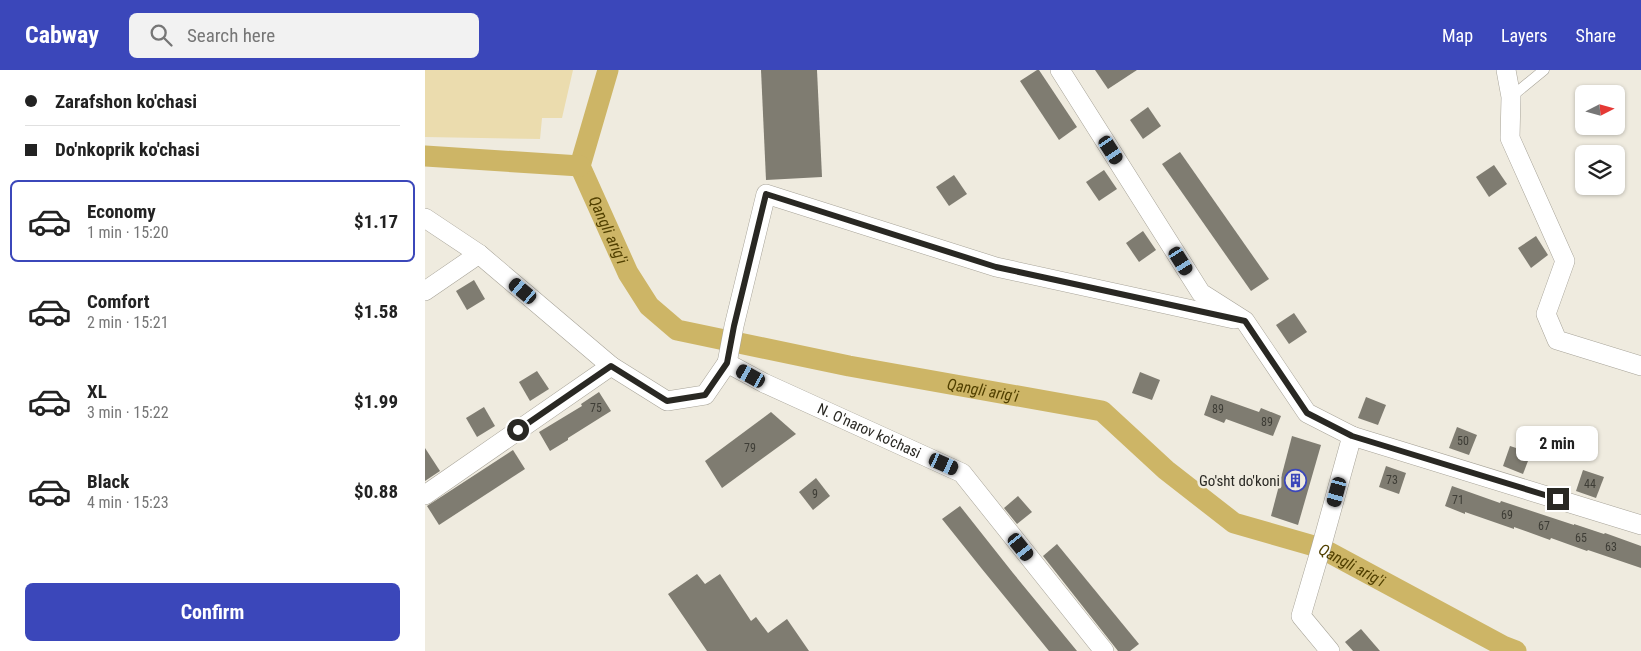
<!DOCTYPE html>
<meta charset="utf-8">
<style>
body{margin:0;font-family:"Roboto Condensed",sans-serif;background:#f2f2f2;color:#222;height:100vh;display:flex;flex-direction:column;font-size:19px;white-space:nowrap}
*{box-sizing:border-box;margin:0}
p{font-size:16px;color:#767676}
.icon{flex:none;width:28px;height:28px;fill:none;stroke:currentColor;stroke-width:2;stroke-linecap:round;stroke-linejoin:round}
.map{position:relative;flex:1;overflow:hidden}
.panel{display:flex;flex-direction:column;background:#fff;width:425px}
.panel>*{flex:none}
.banner{display:grid;align-content:center;height:110px;padding:0 25px;background:#fff}
.needle{width:32px;rotate:84deg}
.fabs{position:absolute;left:1150px;top:15px;display:grid;gap:10px}
.fabs a{display:grid;place-items:center;width:50px;height:50px;border-radius:8px;background:#fff;box-shadow:0 1px 4px #0004;font-size:25px}
.end{position:absolute;width:22px;height:22px;margin:-11px;border:6px solid #292823;background:#fff;box-shadow:0 0 0 2px #fff}
.from{border-radius:50%}
.bubble{position:absolute;height:35px;border-radius:8px;background:#fff;box-shadow:0 1px 4px #0004;font-size:16px;font-weight:700;line-height:35px;text-align:center}
.car{position:absolute;width:15px;height:30px;margin:-15px -8px;border-radius:6px;box-shadow:0 0 4px 1px #0007;background:linear-gradient(#222 24%,#8ab4d8 0 40%,#222 0 76%,#8ab4d8 0 86%,#222 0)}
.banner b{display:flex;align-items:center;gap:18px;height:48px;font-size:19px}
.banner b+b{border-top:1px solid #e0e0e0}
.banner i{width:12px;height:12px;background:#222}
ul{padding:0;list-style:none}
li{display:flex;align-items:center;gap:15px;height:82px;margin:0 10px 8px;padding:0 15px;border:2px solid transparent;border-radius:8px}
li div{flex:1}
li b{display:block;font-size:19px}
li em{font-style:normal;font-weight:700}
li.selected{border-color:#3b47ba}
li>.icon{width:45px;height:45px;stroke-width:1.5}
.primary-button{display:flex;gap:10px;margin-top:auto;padding:10px 25px}
.primary-button a{flex:1;height:58px;border-radius:8px;background:#3b47ba;color:#fff;font-size:20px;font-weight:700;line-height:58px;text-align:center}
header{display:flex;align-items:center;gap:30px;box-sizing:border-box;height:70px;padding:0 25px;background:#3b47ba;color:#fff}
header strong{font-size:24px}
nav{display:flex;gap:28px;margin-inline-start:auto;font-size:18px}
.search{width:350px;height:45px;background:#f2f2f2;display:flex;align-items:center;gap:12px;box-sizing:border-box;padding:0 18px;border-radius:8px;color:#767676;font-size:19px}
main{display:flex;flex:1;min-height:0}
.map>svg:first-child{display:block}
.green{fill:#ebdcae}
.lines{fill:none;stroke-linecap:round;stroke-linejoin:round}
.canal{stroke:#cdb566;stroke-width:21}
.building{fill:#7f7c71}
.service-casing{stroke:#a7a398;stroke-width:11}
.minor-casing{stroke:#a7a398;stroke-width:20}
.service{stroke:#fff;stroke-width:10}
.minor{stroke:#fff;stroke-width:19}
.route{stroke:#292823;stroke-width:6}
.labels{text-anchor:middle;stroke-width:5;stroke-linejoin:round;paint-order:stroke}
.number-label{font-size:12px;fill:#3e3d36}
.street-label{font-size:15px;fill:#292823;stroke:#efebdf}
.poi-label{font-size:15px;fill:#292823;stroke:#efebdf;text-anchor:end}
.water-label{font-size:16px;font-style:italic;fill:#514000;stroke:#efebdf}
</style>
<header>
<strong>Cabway</strong>
<div class="search"><svg class="icon" aria-label="search" viewBox="0 0 24 24"><circle cx="10" cy="10" r="6"/><path d="M15 15l6 6"/></svg>Search here</div>
<nav><a>Map</a><a>Layers</a><a>Share</a></nav>
</header>
<main>
<section class="panel">
<div class="banner">
<b><i class="from"></i>Zarafshon ko'chasi</b>
<b><i></i>Do'nkoprik ko'chasi</b>
</div>
<ul>
<li class="selected"><svg class="icon" aria-label="car" viewBox="0 0 24 24"><path d="M5 17H2v-5l4-1 3-4h7l3 4 3 1v5h-3M9 17h6M6 11h13"/><circle cx="7" cy="17" r="2"/><circle cx="17" cy="17" r="2"/></svg><div><b>Economy</b><p>1 min · 15:20</p></div><em>$1.17</em></li>
<li><svg class="icon" aria-label="car" viewBox="0 0 24 24"><path d="M5 17H2v-5l4-1 3-4h7l3 4 3 1v5h-3M9 17h6M6 11h13"/><circle cx="7" cy="17" r="2"/><circle cx="17" cy="17" r="2"/></svg><div><b>Comfort</b><p>2 min · 15:21</p></div><em>$1.58</em></li>
<li><svg class="icon" aria-label="car" viewBox="0 0 24 24"><path d="M5 17H2v-5l4-1 3-4h7l3 4 3 1v5h-3M9 17h6M6 11h13"/><circle cx="7" cy="17" r="2"/><circle cx="17" cy="17" r="2"/></svg><div><b>XL</b><p>3 min · 15:22</p></div><em>$1.99</em></li>
<li><svg class="icon" aria-label="car" viewBox="0 0 24 24"><path d="M5 17H2v-5l4-1 3-4h7l3 4 3 1v5h-3M9 17h6M6 11h13"/><circle cx="7" cy="17" r="2"/><circle cx="17" cy="17" r="2"/></svg><div><b>Black</b><p>4 min · 15:23</p></div><em>$0.88</em></li>
</ul>
<div class="primary-button"><a>Confirm</a></div>
</section>
<div class="map">
<svg width="1216" height="581" viewBox="0 0 1216 581">
<rect width="100%" height="100%" fill="#efebdf"/>
<path class="green" d="M0,0H148L137,48H117L115,69L0,67Z"/>
<g class="lines">
<g class="canal">
<path id="s1" d="M183,0L155,96L203,203L224,236L252,260L424,296L677,341L741,400L809,453L896,478L1078,576L1091,581"/>
<path d="M0,86L155,96"/>
</g>
</g>
<g class="building">
<path d="M336,0H392L397,107L341,110Z"/>
<path d="M612,0H614L652,57L634,70L595,11Z"/>
<path d="M670,0H712L683,19Z"/>
<path d="M723,37L736,56L718,69L705,50Z"/>
<path d="M755,82L844,209L826,221L737,94Z"/>
<path d="M1069,95L1082,114L1064,127L1051,107Z"/>
<path d="M679,100L692,119L674,131L661,112Z"/>
<path d="M529,105L542,124L524,136L511,117Z"/>
<path d="M718,161L731,180L714,192L701,173Z"/>
<path d="M1111,166L1123,185L1106,198L1093,178Z"/>
<path d="M49,210L60,229L42,240L31,221Z"/>
<path d="M869,243L882,262L864,274L851,255Z"/>
<path d="M112,301L124,319L105,331L94,312Z"/>
<path d="M715,302L735,310L727,330L707,323Z"/>
<path d="M174,322L186,341L143,368V370L125,381L114,362L157,336L156,334Z"/>
<path d="M786,325L834,342L836,338L856,346L848,366L801,349L799,353L779,345Z"/>
<path d="M941,327L961,335L953,355L933,348Z"/>
<path d="M59,337L70,356L52,367L41,348Z"/>
<path d="M346,342L371,364L297,418L280,391Z"/>
<path d="M1032,357L1052,365L1044,385L1024,378Z"/>
<path d="M867,366L896,375L873,455L846,446Z"/>
<path d="M1085,376L1106,383L1098,404L1078,396Z"/>
<path d="M0,378L15,401L0,411Z"/>
<path d="M88,380L100,399L14,455L2,436Z"/>
<path d="M961,396L981,403L974,424L954,417Z"/>
<path d="M1158,400L1179,407L1171,428L1151,421Z"/>
<path d="M391,408L405,426L388,440L374,422Z"/>
<path d="M1027,416L1075,433L1076,431L1149,455V454L1179,464L1180,463L1216,476V498L1163,480L1162,481L1126,468L1125,470L1089,457V459L1040,442V444L1020,436Z"/>
<path d="M593,426L607,442L592,454L579,438Z"/>
<path d="M535,436L588,503L652,581H624L557,499L517,449Z"/>
<path d="M632,474L714,574L705,581H693L618,486Z"/>
<path d="M272,504L280,514L295,504L326,551L331,547L343,563L362,549L384,581H282L243,524Z"/>
<path d="M936,559L955,581H928L920,572Z"/>
</g>
<g class="lines">
<defs>
<path id="service" d="M1086,27L1119,0"/>
<g id="minor">
<path d="M635,0L776,223L820,251L882,343L927,366L896,478L876,546L905,581"/>
<path d="M1081,0L1086,27L1085,68L1140,191L1121,244L1132,270L1216,296"/>
<path id="s2" d="M0,148L54,184L186,296L242,331L280,325L302,293L339,313L537,403L679,581"/>
<path d="M0,221L54,184"/>
<path d="M302,293L309,256L341,124L571,197L809,249"/>
<path d="M927,366L1216,455"/>
<path d="M0,425L186,296"/>
</g>
</defs>
<use href="#service" class="service-casing"/>
<use href="#minor" class="minor-casing"/>
<use href="#service" class="service"/>
<use href="#minor" class="minor"/>
</g>
<g class="lines">
<path class="route" d="M93,360L186,296L242,331L280,325L302,293L309,256L341,124L571,197L820,251L882,343L927,366L1133,429"/>
</g>
<defs>
<symbol id="building-ring" viewBox="-11 -11 22 22"><circle r="9.5" fill="#efebdf" stroke="#3b47ba" stroke-width="1.5"/><path d="M-4-6H4V6H1V3H-1V6H-4ZM-2.5-4.3h1.7v1.8h-1.7ZM.8-4.3h1.7v1.8H.8ZM-2.5-1h1.7V.8h-1.7ZM.8-1h1.7V.8H.8Z" fill="#3b47ba"/></symbol>
</defs>
<g fill-rule="evenodd">
<use href="#building-ring" x="858" y="398" width="25" height="25"/>
</g>
<g class="labels">
<g class="number-label">
<text x="171" y="342">75</text>
<text x="793" y="343">89</text>
<text x="842" y="356">89</text>
<text x="1038" y="375">50</text>
<text x="325" y="382">79</text>
<text x="967" y="414">73</text>
<text x="1165" y="418">44</text>
<text x="390" y="428">9</text>
<text x="1033" y="434">71</text>
<text x="1082" y="449">69</text>
<text x="1119" y="460">67</text>
<text x="1156" y="472">65</text>
<text x="1186" y="481">63</text>
</g>
<g class="street-label">
<text dy="5" stroke="none"><textPath href="#s2" startOffset="539">N. O'narov ko'chasi</textPath></text>
</g>
<g class="poi-label">
<text x="855" y="416">Go'sht do'koni</text>
</g>
<g class="water-label">
<text dy="6" stroke="none"><textPath href="#s1" startOffset="170">Qangli arig'i</textPath></text>
<text dy="6" stroke="none"><textPath href="#s1" startOffset="605">Qangli arig'i</textPath></text>
<text dy="6" stroke="none"><textPath href="#s1" startOffset="1025">Qangli arig'i</textPath></text>
</g>
</g>
</svg>
<div class="fabs">
<a><svg class="needle" viewBox="-14 -14 28 28"><path d="M0-13l5 13h-10z" fill="#e53935"/><path d="M0 13l5-13h-10z" fill="#767676"/></svg></a>
<a><svg class="icon" aria-label="layers" viewBox="0 0 24 24"><path d="M12 4l9 5-9 5-9-5zM3 14l9 5 9-5"/></svg></a>
</div>
<i class="end from" style="left:93px;top:360px"></i>
<i class="end" style="left:1133px;top:429px"></i>
<div class="bubble" style="left:1091px;top:356px;width:82px">2 min</div>
<i class="car" style="left:686px;top:80px;rotate:147deg"></i>
<i class="car" style="left:756px;top:191px;rotate:148deg"></i>
<i class="car" style="left:98px;top:221px;rotate:310deg"></i>
<i class="car" style="left:326px;top:306px;rotate:299deg"></i>
<i class="car" style="left:519px;top:394px;rotate:114deg"></i>
<i class="car" style="left:912px;top:422px;rotate:195deg"></i>
<i class="car" style="left:596px;top:477px;rotate:141deg"></i>
</div>
</main>
